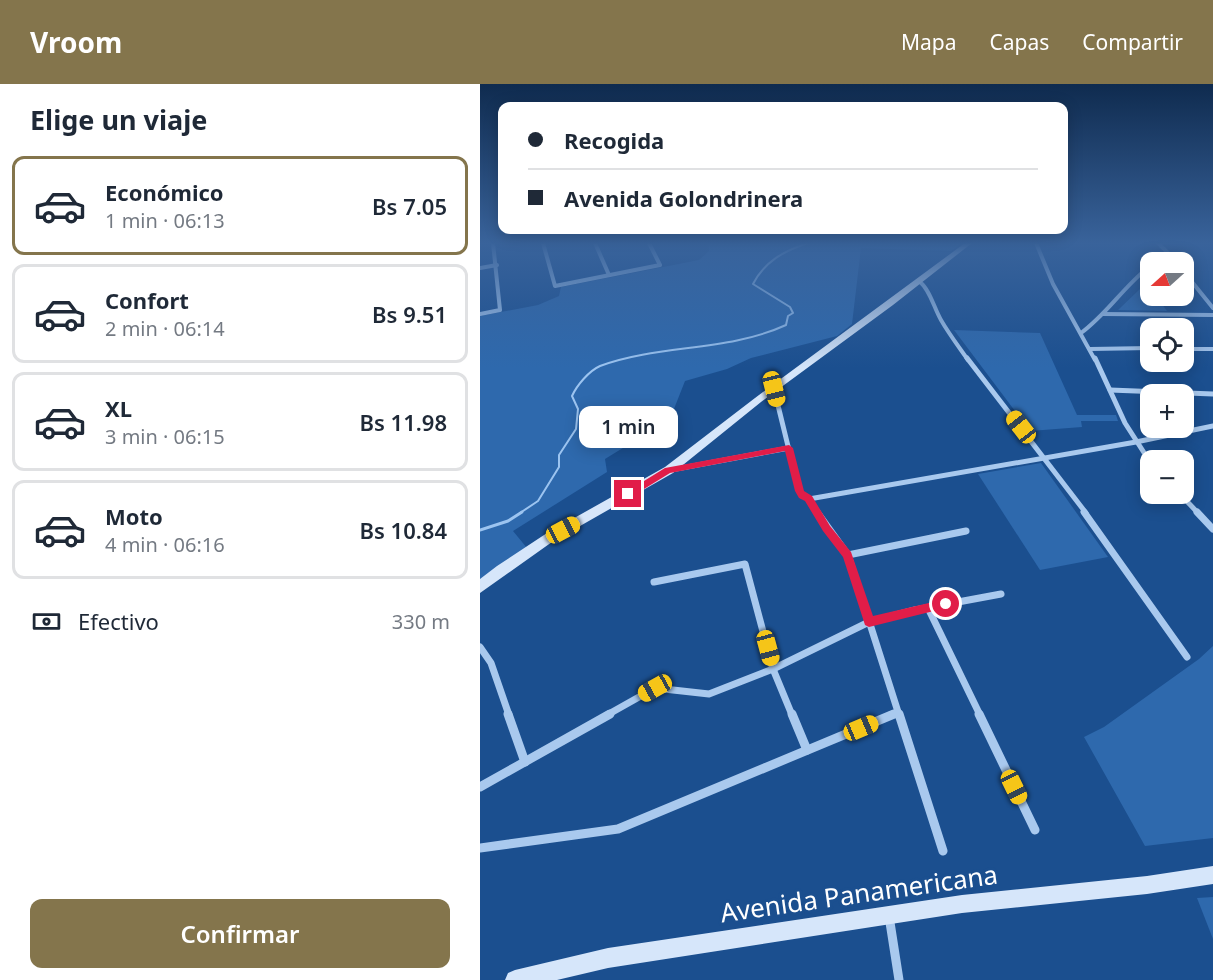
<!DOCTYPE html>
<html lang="es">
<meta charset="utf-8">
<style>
body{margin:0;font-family:"Noto Sans",sans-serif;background:#f2f2f3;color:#1f2937;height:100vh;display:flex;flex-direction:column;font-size:22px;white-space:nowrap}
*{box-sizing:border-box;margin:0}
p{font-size:20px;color:#747a83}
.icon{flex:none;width:33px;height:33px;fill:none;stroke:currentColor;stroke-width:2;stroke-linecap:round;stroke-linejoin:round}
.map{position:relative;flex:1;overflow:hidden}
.side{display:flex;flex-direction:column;background:#fff;width:480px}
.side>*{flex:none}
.banner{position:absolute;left:18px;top:18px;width:570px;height:132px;border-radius:12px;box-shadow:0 3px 15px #0003;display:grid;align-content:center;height:132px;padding:0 30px;background:#fff}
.needle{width:39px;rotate:249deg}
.controls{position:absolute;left:660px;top:168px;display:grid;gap:12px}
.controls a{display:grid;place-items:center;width:54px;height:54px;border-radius:12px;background:#fff;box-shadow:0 3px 15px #0003;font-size:30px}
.end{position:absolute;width:27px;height:27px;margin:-14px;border:8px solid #e11d48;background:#fff;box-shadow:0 0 0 3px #fff}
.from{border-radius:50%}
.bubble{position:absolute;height:42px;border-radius:12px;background:#fff;box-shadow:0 3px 15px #0003;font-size:20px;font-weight:600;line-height:42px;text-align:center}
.car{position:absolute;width:18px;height:36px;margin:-18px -9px;border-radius:8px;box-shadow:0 0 4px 2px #0007;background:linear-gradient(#f5c518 24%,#345 0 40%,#f5c518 0 76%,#345 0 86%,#f5c518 0)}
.banner b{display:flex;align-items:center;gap:21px;height:57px;font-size:22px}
.banner b+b{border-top:2px solid #e0e1e3}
.banner i{width:15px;height:15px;background:#1f2937}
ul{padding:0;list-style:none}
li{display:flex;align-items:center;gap:18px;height:99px;margin:0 12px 9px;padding:0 18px;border:3px solid #e0e1e3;border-radius:12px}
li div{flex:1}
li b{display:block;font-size:22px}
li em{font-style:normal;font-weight:600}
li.active{border-color:#84754c}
li>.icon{width:54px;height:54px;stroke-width:1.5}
h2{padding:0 30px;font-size:27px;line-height:72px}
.pay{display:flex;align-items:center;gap:15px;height:66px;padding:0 30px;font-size:22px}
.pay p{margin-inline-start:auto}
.primary-button{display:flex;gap:12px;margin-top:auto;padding:12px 30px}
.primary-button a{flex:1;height:69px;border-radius:12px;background:#84754c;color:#fff;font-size:24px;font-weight:600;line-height:69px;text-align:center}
header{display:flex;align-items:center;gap:36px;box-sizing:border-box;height:84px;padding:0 30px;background:#84754c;color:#fff}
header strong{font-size:28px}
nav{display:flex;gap:33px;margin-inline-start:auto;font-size:21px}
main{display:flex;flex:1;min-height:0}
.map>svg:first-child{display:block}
.green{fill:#2e69ad}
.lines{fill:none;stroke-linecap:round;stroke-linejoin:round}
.stream-far1{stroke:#9cc4f0;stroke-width:2}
.stream{stroke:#9cc4f0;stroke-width:3}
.street-far3{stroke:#a9c9ee;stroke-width:4}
.street-far2{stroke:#a9c9ee;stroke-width:5}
.street-far1{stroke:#a9c9ee;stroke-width:7}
.street{stroke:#a9c9ee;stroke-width:9}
.secondary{fill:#d6e6fa;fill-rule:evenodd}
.route{fill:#e11d48}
.labels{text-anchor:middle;stroke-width:6;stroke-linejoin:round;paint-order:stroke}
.near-street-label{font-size:26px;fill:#fff;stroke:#1b4f8f}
</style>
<header>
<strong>Vroom</strong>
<nav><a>Mapa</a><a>Capas</a><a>Compartir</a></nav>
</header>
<main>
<section class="side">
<h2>Elige un viaje</h2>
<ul>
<li class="active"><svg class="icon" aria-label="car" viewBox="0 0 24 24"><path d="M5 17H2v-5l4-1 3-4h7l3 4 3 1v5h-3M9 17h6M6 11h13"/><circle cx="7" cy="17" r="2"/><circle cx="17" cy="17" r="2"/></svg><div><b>Económico</b><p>1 min · 06:13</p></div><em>Bs 7.05</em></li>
<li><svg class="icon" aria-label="car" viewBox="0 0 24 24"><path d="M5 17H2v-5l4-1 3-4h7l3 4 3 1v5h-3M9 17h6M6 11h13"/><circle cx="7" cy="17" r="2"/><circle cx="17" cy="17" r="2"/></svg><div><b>Confort</b><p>2 min · 06:14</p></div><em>Bs 9.51</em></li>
<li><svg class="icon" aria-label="car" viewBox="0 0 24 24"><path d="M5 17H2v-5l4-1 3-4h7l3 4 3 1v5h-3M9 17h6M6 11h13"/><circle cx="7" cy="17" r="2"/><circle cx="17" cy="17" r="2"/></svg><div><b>XL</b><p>3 min · 06:15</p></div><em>Bs 11.98</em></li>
<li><svg class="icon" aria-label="car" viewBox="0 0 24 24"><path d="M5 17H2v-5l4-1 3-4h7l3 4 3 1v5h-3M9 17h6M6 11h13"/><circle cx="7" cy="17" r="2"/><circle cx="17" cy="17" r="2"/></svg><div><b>Moto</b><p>4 min · 06:16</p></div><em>Bs 10.84</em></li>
</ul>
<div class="pay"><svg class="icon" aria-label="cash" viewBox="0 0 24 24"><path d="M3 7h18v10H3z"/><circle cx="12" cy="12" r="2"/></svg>Efectivo<p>330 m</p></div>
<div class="primary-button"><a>Confirmar</a></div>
</section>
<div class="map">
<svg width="733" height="896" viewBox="0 0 733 896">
<rect width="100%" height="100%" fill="#1b4f8f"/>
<g class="green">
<path d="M228,159H482L471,167L381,164L372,240L357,252L271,274L247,285L205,297L190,335L125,375L127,388L33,447L47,464L0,501V232L58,221L79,212L81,203L219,176L229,167Z"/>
<path d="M660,205H670V212H676L687,227L638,226Z"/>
<path d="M474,246L560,249L597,331H636L638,337H601L602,343L550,347Z"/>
<path d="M561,379L628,473L560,486L498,390Z"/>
<path d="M733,562V754L665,762L604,653L624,643L719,575Z"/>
<path d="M733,813V855L717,814Z"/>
</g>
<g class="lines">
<path class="stream-far1" d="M40,429L58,417L79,383V371L96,345L98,325L92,312C97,301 109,287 120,282C180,260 247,268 306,241L308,232L313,229L310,223L273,200C285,177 304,167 328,159"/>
<path class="stream" d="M0,446L28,437L42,428"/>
<g class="street-far3">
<path d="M63,159L75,202L180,181L169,159"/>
<path d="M115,159L129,191"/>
<path d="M556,159L573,200L615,276"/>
<path d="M678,159L697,178"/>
<path d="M675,178L692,173"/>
<path d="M0,184L17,181"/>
<path d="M704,188L733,224"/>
<path d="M440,198C450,206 454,224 461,236C469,250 479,263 488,276"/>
<path d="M0,230L20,226L13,159"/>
<path d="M623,230L733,231"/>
<path d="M601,249C627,230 644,202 670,182"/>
<path d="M610,265L670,264"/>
<path d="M704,265H733"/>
</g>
<g class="street-far2">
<path d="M487,274L606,429"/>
<path d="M615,274L645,339L670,378"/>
<path d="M294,305L319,407L322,412L329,415L656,358L733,342"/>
<path d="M630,306L733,310"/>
<path d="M191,386L309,364"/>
<path d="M700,410L718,429"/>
<path d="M329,415L338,429"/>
</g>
<g class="street-far1">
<path d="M337,428L368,471L419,631"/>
<path d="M604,428L707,573"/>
<path d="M717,428L733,445"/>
<path d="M368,471L486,447"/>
<path d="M174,498L265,480L293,585L312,631"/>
<path d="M448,524L500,631"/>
<path d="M0,563L11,579L29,631"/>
<path d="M127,631L175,604L229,610L293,585L389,538L435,526L521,510"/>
<path d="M410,631L418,628"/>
</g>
<g class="street">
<path d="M28,630L45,678"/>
<path d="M312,630L327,666"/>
<path d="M419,630L463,767"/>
<path d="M499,630L555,746"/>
<path d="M0,703L130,630"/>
<path d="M0,764L138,745L414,630"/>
<path d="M409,832L419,896"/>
</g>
<g class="secondary">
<path d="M485,159H492L413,221L281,318L193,389L72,458L0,509V495L17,482L64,451L185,383L275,314Z"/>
<path d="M733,782V800L667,810L482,829L128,884L77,896H25L28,889L35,886L128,864L482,811L667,792Z"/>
</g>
</g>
<linearGradient id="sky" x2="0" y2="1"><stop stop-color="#0f2b4f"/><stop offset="0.56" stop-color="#39639b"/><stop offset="1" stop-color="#39639b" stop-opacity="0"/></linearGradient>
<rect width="733" height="284" fill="url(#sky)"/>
<path class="route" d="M309,361L313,364L324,407L332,412L350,442L371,468L393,532L466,515L470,517V523L389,543L385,541L363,473L343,447L325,417L319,414L315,407L305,367L190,389L151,413H145L143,410L185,384Z"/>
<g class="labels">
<g class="near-street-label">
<text transform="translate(379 810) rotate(-8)" y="9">Avenida Panamericana</text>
</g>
</g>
</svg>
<div class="controls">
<a><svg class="needle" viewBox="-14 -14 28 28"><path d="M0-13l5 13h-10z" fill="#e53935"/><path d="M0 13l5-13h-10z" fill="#747a83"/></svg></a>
<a><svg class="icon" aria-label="locate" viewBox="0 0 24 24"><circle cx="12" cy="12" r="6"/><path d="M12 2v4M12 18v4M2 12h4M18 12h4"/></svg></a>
<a>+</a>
<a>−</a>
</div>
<i class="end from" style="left:466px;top:520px"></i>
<i class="end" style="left:148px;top:410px"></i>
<div class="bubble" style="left:99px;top:322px;width:99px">1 min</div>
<i class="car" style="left:294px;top:305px;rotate:166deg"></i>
<i class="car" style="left:541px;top:343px;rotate:322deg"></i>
<i class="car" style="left:83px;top:446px;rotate:62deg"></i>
<i class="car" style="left:288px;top:564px;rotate:165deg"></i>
<i class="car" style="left:175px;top:604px;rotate:241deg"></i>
<i class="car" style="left:381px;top:644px;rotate:67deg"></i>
<i class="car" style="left:534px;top:703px;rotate:154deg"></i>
<div class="banner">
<b><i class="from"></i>Recogida</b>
<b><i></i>Avenida Golondrinera</b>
</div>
</div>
</main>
